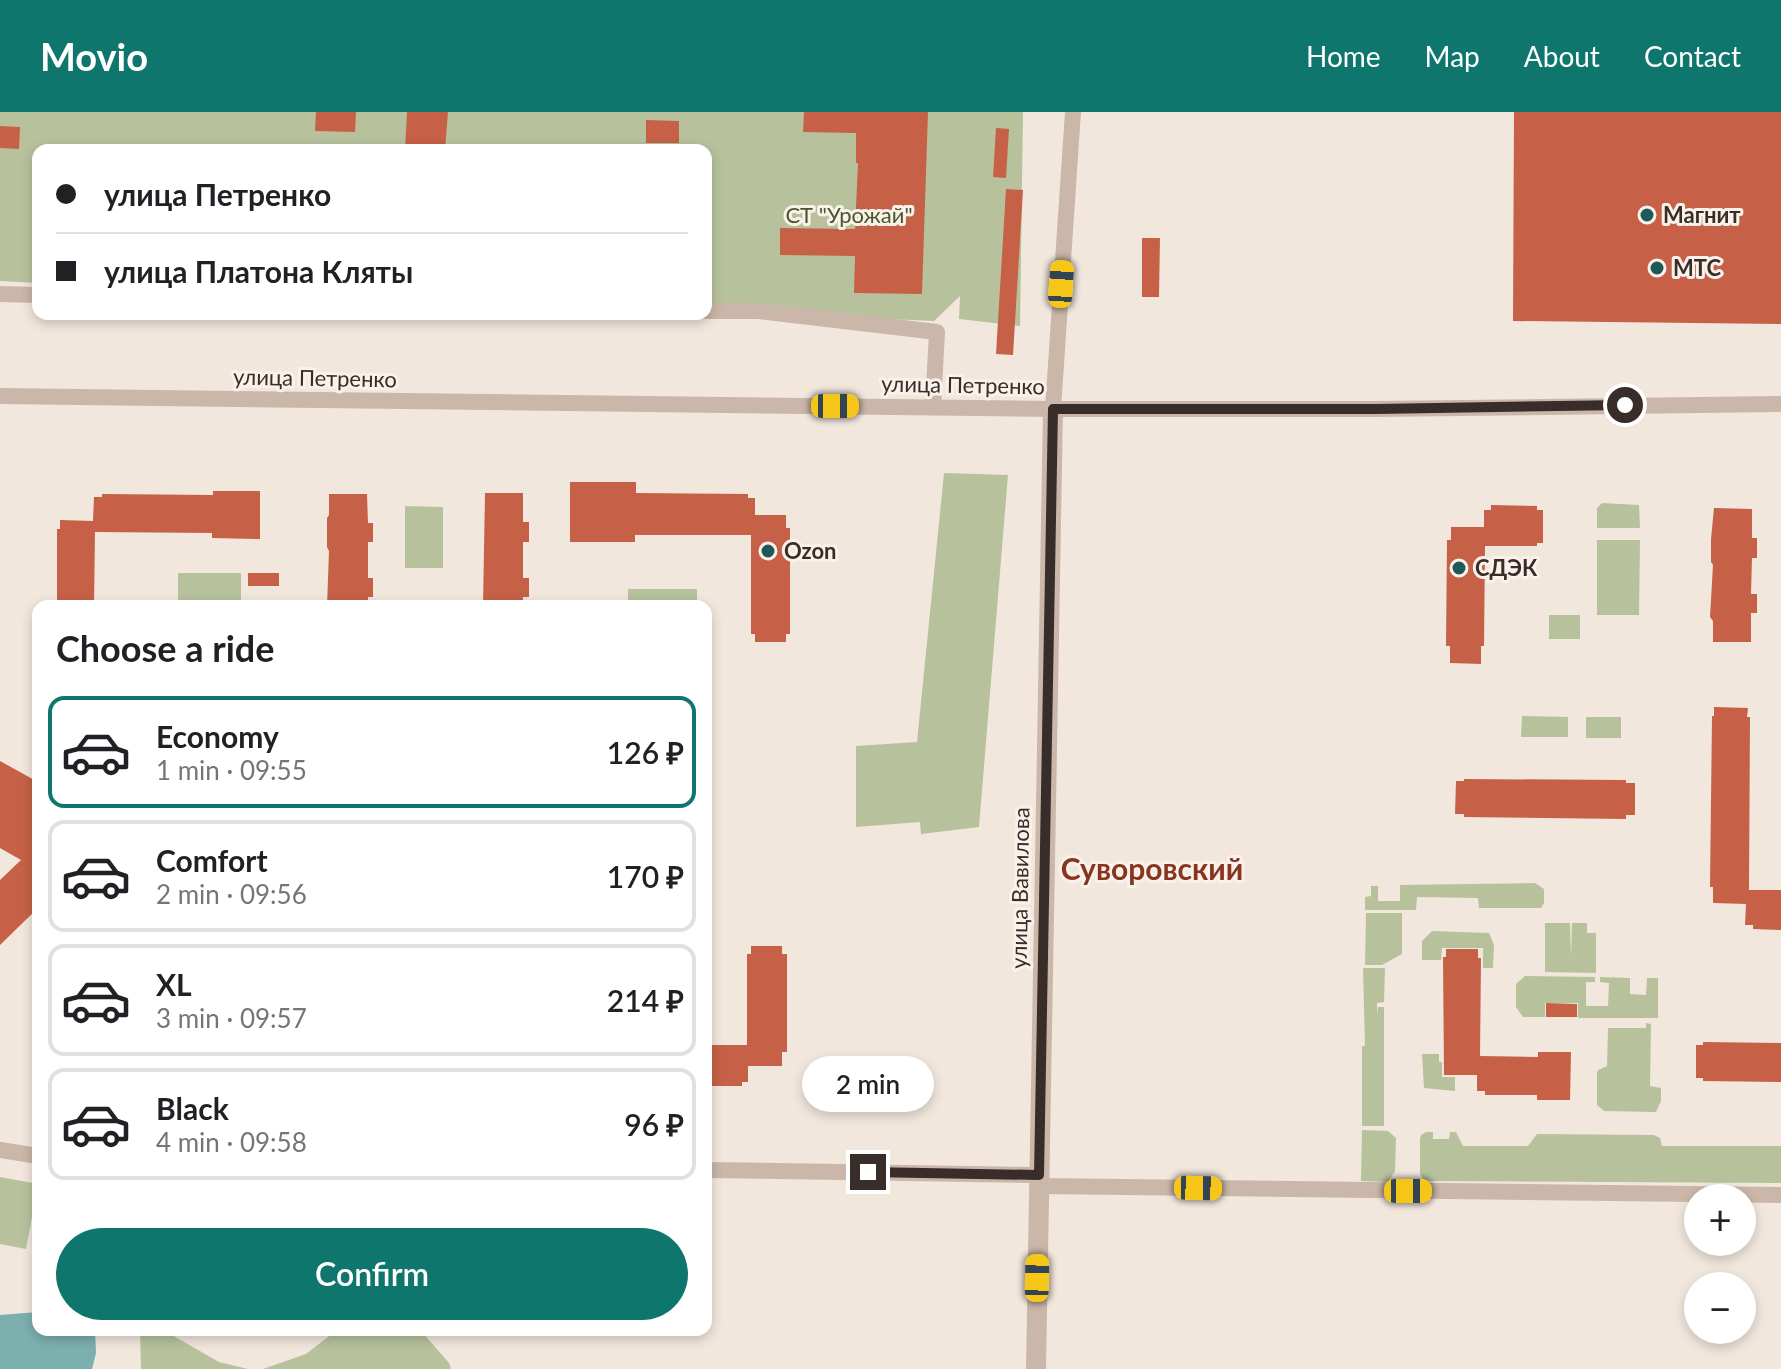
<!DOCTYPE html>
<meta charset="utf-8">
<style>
body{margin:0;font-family:Lato,sans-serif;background:#f2f2f2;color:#202124;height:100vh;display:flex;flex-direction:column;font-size:30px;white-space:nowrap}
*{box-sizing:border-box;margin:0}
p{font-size:26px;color:#757577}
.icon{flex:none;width:44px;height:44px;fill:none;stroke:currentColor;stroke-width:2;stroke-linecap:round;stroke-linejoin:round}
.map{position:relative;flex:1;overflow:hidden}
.side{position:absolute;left:32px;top:488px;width:680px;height:736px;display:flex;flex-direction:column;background:#fff;border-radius:16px;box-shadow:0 4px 12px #0003}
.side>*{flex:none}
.guide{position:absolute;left:32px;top:32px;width:680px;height:176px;border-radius:16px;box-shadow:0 4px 12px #0003;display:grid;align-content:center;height:176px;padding:0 24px;background:#fff}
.controls{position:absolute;left:1684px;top:1072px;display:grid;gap:16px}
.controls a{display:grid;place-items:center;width:72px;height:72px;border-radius:50%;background:#fff;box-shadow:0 4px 12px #0003;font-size:40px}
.end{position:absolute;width:36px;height:36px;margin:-18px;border:10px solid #382d29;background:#fff;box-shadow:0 0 0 4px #fff}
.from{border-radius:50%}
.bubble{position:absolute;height:56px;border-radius:28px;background:#fff;box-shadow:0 4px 12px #0003;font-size:26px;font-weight:600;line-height:56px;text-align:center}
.car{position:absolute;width:24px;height:48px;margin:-24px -12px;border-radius:10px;box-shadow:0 0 6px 2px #0007;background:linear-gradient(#f5c518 24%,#345 0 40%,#f5c518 0 76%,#345 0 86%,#f5c518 0)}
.guide b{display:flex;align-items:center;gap:28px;height:76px;font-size:30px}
.guide b+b{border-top:2px solid #e0e0e0}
.guide i{width:20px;height:20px;background:#202124}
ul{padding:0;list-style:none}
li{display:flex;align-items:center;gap:24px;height:112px;margin:0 16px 12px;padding:0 8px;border:4px solid #e0e0e0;border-radius:16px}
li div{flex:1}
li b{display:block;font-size:30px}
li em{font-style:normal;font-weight:600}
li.on{border-color:#0f766e}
li>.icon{width:72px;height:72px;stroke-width:1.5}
h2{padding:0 24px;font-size:36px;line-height:96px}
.action{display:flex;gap:16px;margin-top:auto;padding:16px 24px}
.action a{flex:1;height:92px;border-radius:48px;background:#0f766e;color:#fff;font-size:32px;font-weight:600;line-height:92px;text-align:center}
header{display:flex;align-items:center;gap:48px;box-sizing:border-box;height:112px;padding:0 40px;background:#0f766e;color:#fff}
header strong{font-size:38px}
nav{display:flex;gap:44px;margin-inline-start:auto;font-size:28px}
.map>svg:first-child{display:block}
.green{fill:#b7c29d}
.water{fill:#7cb0af}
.building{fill:#c66147}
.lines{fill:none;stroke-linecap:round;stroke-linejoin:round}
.minor{stroke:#cbb7a9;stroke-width:16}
.tertiary{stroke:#cbb7a9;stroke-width:20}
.route{stroke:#382d29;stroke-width:10}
.poi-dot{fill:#1e5859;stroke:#faf2ea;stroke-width:3}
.labels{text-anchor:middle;stroke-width:6;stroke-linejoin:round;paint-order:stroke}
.park-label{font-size:22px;fill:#49562c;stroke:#faf2ea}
.poi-label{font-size:22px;font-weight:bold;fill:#382d29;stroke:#faf2ea;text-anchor:start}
.street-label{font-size:22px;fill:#382d29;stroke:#faf2ea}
.district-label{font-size:30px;font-weight:bold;fill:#873521;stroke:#faf2ea}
</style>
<header>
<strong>Movio</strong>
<nav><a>Home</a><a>Map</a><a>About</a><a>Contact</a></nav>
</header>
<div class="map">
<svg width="1781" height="1257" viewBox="0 0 1781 1257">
<rect width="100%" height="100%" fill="#f2e7dd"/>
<g class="green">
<path d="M0,0H1023L1020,214L959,207L960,184L934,209L706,199V38H38V171L0,169Z"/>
<path d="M944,361L1008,363L979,715L921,722L920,710L856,715V634L917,630Z"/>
<path d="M1602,391L1639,393L1640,416H1597V396Z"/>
<path d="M405,394L443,395V456H405Z"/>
<path d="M1597,428H1640L1639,503H1597Z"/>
<rect x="178" y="461" width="63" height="29"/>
<rect x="628" y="477" width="69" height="17"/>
<rect x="1549" y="503" width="31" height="24"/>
<path d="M1522,604L1568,605V625H1521Z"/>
<rect x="1586" y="605" width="35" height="21"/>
<path d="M1535,771L1544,777V791L1541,796H1479L1478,786L1417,785L1416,798H1365V785L1371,784V774H1378V789H1400V773Z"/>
<path d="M1366,801H1402V842L1382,853H1365Z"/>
<path d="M1545,811H1570L1571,845L1572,811H1587V821H1596V861L1545,860Z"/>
<path d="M1432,819L1489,821L1494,833L1493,856H1483V836H1442L1441,848H1422V829Z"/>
<path d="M1363,856H1385L1384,890L1377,891V903L1378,895H1384V1014H1362V934H1365Z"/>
<path d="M1525,864L1595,865V870H1586V894H1608L1609,871L1600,870V865L1630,866V882L1646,883L1647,866H1658V906H1578V891H1545V905H1523L1516,895V872Z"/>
<path d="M1646,911L1651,912L1650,974L1661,976V989L1656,1000L1604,999L1597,993V961L1598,958L1607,954L1608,916H1646Z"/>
<path d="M1422,942H1439V950H1442V965H1455V979L1424,976Z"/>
<path d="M1362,1018L1388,1019L1396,1026L1395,1059L1388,1070L1361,1069Z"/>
<path d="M1426,1020H1433V1027H1449L1450,1020H1456L1463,1034H1528L1537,1022L1654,1023L1660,1026L1662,1034H1781V1071L1425,1069L1420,1062V1027L1421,1023Z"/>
<path d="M0,1065L38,1072L26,1137L0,1132Z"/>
<path d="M140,1218H163L219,1250L248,1257H141Z"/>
<path d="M337,1218L422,1220L449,1251L451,1257H263L306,1242Z"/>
</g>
<path class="water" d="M38,1200V1218H95L96,1241L92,1257H0V1203Z"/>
<g class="building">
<path d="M316,0H356L355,20L315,19Z"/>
<path d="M407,0H448L445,38H405Z"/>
<path d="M804,0H928L922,182L854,181L855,144L780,143V116L855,117L858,51H856V21L803,20Z"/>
<path d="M1514,0H1781V212L1513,209Z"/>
<path d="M646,8L679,9V31H646Z"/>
<path d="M0,14L20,15L19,37L0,36Z"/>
<path d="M996,16L1009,17L1006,66L993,65Z"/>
<path d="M1006,77L1023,78L1013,243L996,242Z"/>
<path d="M1142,126H1160L1159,185H1142Z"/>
<path d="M570,370H636V381L748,382V386H755V403H786V416H790V522H786V530H755V522H751V423H635V430H570Z"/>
<path d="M213,379H260V427L212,426V421L95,420L94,494H57V417H60V408L93,409L94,385H102V382L213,383Z"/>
<path d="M485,381H523V410H529V430H523V466H529V485H523V494H483Z"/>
<path d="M329,382H367L368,411H373V430H368V466H373V485H368V494H327L329,439L327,435V406L329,403Z"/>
<path d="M1491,393L1537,394V398H1543V431H1537V434H1485L1484,534H1481V552L1450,551V534H1446L1447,428H1451V415H1484V398H1491Z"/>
<path d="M1714,396L1752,397V426H1757V446H1752L1751,482H1757V501H1751V530H1713V509L1710,505L1713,453L1711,450V427Z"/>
<rect x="248" y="461" width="31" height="13"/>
<path d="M1714,595L1748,596L1747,605H1750L1749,778H1781V818L1753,817V813H1745L1746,792L1713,791V775H1710L1712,604H1714Z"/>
<path d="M0,649L38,670V796L0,833V768L21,748L0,736Z"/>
<path d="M1464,667L1626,668V671H1635V703H1626V707L1464,705V702H1455L1456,669H1464Z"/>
<path d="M751,834H782V842H787V940H782V954H748V970H742V974H706V933H747V842H751Z"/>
<path d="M1446,837H1478V846H1481L1480,944L1538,945V940H1571L1570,988H1537V983H1485V979H1477V963H1444L1443,845H1446Z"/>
<path d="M1546,891L1577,892V905H1546Z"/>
<path d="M1703,930L1781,931V970L1703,969V966H1696V933H1703Z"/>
</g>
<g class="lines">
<g class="minor">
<path d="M0,182L38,183"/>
<path d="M706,199H759L937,220L933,295"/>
<path d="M0,284L1053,297H1376L1781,292"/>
<path d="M1053,297L1073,0"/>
<path d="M0,1038L38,1044"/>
<path d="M706,1058L1039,1063"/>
<path d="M1039,1074L1781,1083"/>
</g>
<path class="tertiary" d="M1036,1257L1053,297"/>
</g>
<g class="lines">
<path class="route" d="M868,1060L1039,1063L1053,297H1376L1625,293"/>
</g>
<g class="poi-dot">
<circle cx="1647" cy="103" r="8"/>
<circle cx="1657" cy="156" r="8"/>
<circle cx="768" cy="439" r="8"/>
<circle cx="1459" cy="456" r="8"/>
</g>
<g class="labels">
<g class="park-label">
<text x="849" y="111">СТ "Урожай"</text>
</g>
<g class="poi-label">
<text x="1663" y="111">Магнит</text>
<text x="1673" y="164">МТС</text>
<text x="784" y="447">Ozon</text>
<text x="1475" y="464">СДЭК</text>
</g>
<g class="street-label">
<text transform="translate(315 266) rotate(1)" y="8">улица Петренко</text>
<text transform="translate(963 273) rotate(1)" y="8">улица Петренко</text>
<text transform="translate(1020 776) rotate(-89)" y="8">улица Вавилова</text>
</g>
<g class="district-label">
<text x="1152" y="768">Суворовский</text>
</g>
</g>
</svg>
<div class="controls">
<a>+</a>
<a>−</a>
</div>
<i class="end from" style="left:1625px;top:293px"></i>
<i class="end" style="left:868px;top:1060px"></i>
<div class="bubble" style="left:802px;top:944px;width:132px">2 min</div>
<i class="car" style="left:1061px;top:172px;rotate:4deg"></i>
<i class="car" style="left:835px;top:294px;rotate:90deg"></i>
<i class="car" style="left:1198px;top:1076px;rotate:91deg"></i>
<i class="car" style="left:1408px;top:1079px;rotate:90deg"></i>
<i class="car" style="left:1037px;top:1166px;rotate:1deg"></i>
<div class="guide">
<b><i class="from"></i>улица Петренко</b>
<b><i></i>улица Платона Кляты</b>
</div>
<section class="side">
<h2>Choose a ride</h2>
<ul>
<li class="on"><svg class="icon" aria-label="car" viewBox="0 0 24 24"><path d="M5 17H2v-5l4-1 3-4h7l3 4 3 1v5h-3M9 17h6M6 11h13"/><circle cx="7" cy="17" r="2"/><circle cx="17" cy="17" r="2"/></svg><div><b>Economy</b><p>1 min · 09:55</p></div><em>126 ₽</em></li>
<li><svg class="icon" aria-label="car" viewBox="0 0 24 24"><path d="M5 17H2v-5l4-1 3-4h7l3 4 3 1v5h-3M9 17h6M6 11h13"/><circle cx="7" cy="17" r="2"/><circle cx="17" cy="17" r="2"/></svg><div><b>Comfort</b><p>2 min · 09:56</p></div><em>170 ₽</em></li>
<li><svg class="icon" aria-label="car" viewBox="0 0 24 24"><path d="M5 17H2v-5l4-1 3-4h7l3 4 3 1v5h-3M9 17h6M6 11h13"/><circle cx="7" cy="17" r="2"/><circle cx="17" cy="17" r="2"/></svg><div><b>XL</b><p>3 min · 09:57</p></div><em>214 ₽</em></li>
<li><svg class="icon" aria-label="car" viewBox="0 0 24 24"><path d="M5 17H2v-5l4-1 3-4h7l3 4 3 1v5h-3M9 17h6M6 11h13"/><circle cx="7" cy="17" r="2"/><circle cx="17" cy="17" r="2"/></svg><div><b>Black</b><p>4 min · 09:58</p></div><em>96 ₽</em></li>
</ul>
<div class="action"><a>Confirm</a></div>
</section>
</div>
